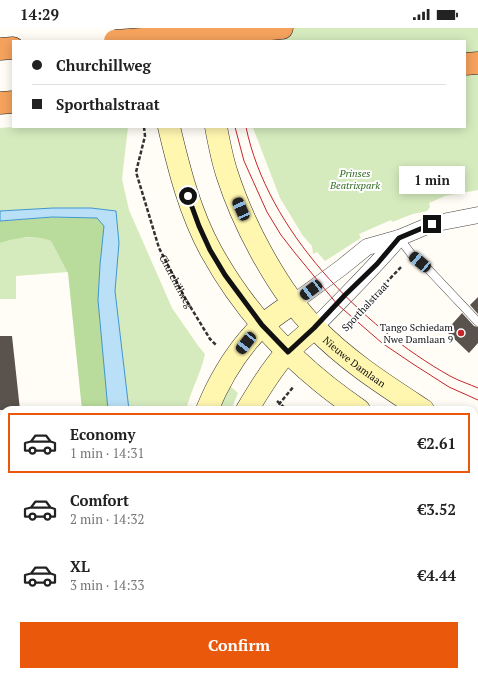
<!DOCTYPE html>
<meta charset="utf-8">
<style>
body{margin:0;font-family:"PT Serif",serif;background:#f6f6f6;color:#222;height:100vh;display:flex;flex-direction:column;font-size:15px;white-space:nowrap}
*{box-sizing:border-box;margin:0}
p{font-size:13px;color:#767676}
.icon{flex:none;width:22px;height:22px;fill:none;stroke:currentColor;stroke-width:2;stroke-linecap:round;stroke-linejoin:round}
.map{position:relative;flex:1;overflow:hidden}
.sheet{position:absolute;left:0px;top:378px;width:478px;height:270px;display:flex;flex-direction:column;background:#fff;border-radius:12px 12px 0 0;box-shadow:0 2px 10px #0003}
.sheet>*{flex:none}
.top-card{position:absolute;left:12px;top:12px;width:454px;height:88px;border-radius:0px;box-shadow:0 2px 10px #0003;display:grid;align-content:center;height:88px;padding:0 20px;background:#fff}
.end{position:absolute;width:18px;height:18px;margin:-9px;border:5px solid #111;background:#fff;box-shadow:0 0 0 2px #fff}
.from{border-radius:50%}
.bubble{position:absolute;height:28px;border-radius:0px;background:#fff;box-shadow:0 2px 10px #0003;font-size:13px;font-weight:700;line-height:28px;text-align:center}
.car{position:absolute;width:12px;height:24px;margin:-12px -6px;border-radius:5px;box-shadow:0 0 3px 1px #0007;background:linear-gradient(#222 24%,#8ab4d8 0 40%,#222 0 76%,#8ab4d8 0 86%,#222 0)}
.top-card b{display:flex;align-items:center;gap:14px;height:38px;font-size:15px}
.top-card b+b{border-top:1px solid #e0e0e0}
.top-card i{width:10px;height:10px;background:#222}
ul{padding:7px 0 0;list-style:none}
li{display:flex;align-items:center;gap:12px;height:60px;margin:0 8px 6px;padding:0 12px;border:2px solid transparent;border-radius:0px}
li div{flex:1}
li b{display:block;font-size:15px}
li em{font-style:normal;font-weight:700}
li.on{border-color:#ea580c}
li>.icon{width:36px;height:36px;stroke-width:1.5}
.button{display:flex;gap:8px;margin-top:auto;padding:8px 20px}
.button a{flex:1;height:46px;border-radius:0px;background:#ea580c;color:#fff;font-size:16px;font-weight:700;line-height:46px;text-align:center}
.status{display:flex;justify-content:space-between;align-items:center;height:28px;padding:0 20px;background:#fff;direction:ltr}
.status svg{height:11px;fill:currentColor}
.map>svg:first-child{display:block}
.green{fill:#d5ebbd}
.forest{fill:#b9dc9c}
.water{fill:#b9e0f7;stroke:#3f96cf}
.building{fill:#5a524d}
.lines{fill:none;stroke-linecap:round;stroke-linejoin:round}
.lane-casing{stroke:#444;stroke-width:9}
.street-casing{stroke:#444;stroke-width:17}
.secondary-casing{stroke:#333;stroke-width:23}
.highway-casing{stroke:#222;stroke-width:23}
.path{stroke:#333;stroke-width:2.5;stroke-dasharray:4 2;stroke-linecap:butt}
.lane{stroke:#fff;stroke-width:8}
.street{stroke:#fff;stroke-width:16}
.secondary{stroke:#fff6b0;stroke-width:22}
.highway{stroke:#f5a25d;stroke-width:22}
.tram{stroke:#c4262e;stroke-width:1}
.highway-bridge-casing{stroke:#222;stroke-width:23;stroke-linecap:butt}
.highway-bridge{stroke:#f5a25d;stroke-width:22}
.route{stroke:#111;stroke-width:5}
.poi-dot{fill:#c4262e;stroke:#fff;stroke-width:1.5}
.labels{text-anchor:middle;stroke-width:4;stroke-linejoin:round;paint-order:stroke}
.park-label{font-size:10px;font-style:italic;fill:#2f6b1f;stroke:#fff}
.street-label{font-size:10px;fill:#111;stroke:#fff}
.poi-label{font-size:10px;fill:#111;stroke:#fff;text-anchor:end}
</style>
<div class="status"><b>14:29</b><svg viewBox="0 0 49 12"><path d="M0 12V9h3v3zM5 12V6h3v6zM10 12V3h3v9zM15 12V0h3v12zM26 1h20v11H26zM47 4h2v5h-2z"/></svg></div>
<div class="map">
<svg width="478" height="648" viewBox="0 0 478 648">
<rect width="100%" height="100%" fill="#fffdf5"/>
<g class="green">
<path d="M284,0H478V162L445,168L429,175L430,179L427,183L413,186L392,194L391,192L359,206L361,210L325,233L317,224L313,226L312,218L303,208L280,170L253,100L260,99H465V13H286Z"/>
<path d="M13,99H128L122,151L129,182L172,280L199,319L205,326C201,345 191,362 186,382H129L115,263L117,241L91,180H53L0,183V100Z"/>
<path d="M41,209L51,213L68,244L16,248V271H0V215L19,210Z"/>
<path d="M230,358L238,365L231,382H219Z"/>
<path d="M158,644H210V648H159Z"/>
<path d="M308,644H361V648H309Z"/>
</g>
<g class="forest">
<path d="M52,189L97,190L105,198L100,237L98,272L108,382H82L68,245L51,213C33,206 18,210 0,215V193Z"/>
<path d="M24,644H139V648H8Z"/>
</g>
<path class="water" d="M53,180H91L116,183L119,215L115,263L129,382H108L98,272L100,237L104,198L97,190L52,189L0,193V183Z"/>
<g class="building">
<path d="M478,269V286L470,277Z"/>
<path d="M462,285L474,298L478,299V315L469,325L446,303Z"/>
<path d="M0,308H12L20,382H0Z"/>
</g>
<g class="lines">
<defs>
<g id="lane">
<path d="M399,210L412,227L429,242L478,294"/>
<path d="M474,471H478"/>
</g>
<g id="street">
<path d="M293,275L341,240L367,219L399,210L432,196L478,187"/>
<path d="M314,300C343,270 373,241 399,210"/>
</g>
<g id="secondary">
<path d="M169,99C179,141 190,185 211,223C246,287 299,341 359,382"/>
<path id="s2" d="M216,99C219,115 222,131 227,146C243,196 278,263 315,300C347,333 385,357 423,382"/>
<path d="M207,382C218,355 231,332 250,310C254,306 258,300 263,297C272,289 283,282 293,275"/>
<path d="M247,382C259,362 271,342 286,325C295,316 305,308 314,300"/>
<path d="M474,407L478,408"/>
<path d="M474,444L478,445"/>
<path d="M219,644L220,648"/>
<path d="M256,644L257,648"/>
</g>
<g id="highway">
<path d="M247,3L282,0"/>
<path d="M0,21L13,20"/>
<path d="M465,36L478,35"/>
<path d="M0,75L13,74"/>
</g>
</defs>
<use href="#lane" class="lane-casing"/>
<use href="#street" class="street-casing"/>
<use href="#secondary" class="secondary-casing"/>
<use href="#highway" class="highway-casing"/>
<g class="path">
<path id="s1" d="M144,99L145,108L136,144L159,220L185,270L210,311L217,318"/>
<path d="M361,281L402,238"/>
<path d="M345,299L358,284"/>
<path d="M277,373L287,382"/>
<path d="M276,382L280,375L294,358"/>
<path d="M474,499H478"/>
<path d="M281,644V648"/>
</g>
<use href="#lane" class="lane"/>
<use href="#street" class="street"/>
<use href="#secondary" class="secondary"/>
<use href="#highway" class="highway"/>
<g class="tram">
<path d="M224,0L225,13"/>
<path d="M235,0L236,13"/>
<path d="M235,99L244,133L267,184L281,207L295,225L337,276L382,315L413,336L449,359L478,372"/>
<path d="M246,99C267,202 361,298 450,348C459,353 469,356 478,360"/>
</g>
<defs>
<path id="highway-bridge" d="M115,13L247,3"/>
</defs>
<use href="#highway-bridge" class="highway-bridge-casing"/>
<use href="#highway-bridge" class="highway-bridge"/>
</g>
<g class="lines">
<path class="route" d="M188,168L199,198L210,222L225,247L262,297L288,324L314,300L345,267L377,236L399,210L432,196"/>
</g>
<circle class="poi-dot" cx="461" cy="305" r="4"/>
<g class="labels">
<g class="park-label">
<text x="355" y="149">Prinses<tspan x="355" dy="12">Beatrixpark</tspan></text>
</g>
<g class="street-label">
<text dy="4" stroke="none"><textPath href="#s1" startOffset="163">Churchillweg</textPath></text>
<text transform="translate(365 278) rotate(-47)" y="4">Sporthalstraat</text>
<text dy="4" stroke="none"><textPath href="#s2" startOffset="279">Nieuwe Damlaan</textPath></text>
</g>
<g class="poi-label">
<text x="453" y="303">Tango Schiedam<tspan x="453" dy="12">Nwe Damlaan 9</tspan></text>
</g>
</g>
</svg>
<i class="end from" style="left:188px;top:168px"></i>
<i class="end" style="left:432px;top:196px"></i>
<div class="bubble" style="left:399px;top:138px;width:66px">1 min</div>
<i class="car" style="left:241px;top:181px;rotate:336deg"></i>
<i class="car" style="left:420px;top:234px;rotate:310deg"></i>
<i class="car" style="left:311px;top:262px;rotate:233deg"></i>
<i class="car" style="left:246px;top:315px;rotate:218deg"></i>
<div class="top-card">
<b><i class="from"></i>Churchillweg</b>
<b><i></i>Sporthalstraat</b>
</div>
<section class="sheet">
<ul>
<li class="on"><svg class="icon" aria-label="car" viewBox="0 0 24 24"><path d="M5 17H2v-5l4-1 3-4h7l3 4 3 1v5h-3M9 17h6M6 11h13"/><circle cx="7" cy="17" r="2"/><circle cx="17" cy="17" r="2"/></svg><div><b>Economy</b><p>1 min · 14:31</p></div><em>€2.61</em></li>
<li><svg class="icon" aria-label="car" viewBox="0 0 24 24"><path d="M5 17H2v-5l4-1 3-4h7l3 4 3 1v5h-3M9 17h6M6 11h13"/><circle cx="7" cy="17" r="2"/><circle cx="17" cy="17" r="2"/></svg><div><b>Comfort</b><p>2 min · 14:32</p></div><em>€3.52</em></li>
<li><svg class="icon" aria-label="car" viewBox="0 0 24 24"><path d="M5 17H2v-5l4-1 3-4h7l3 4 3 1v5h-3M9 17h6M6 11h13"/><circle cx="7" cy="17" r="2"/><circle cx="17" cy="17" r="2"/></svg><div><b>XL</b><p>3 min · 14:33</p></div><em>€4.44</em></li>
</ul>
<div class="button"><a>Confirm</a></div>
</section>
</div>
